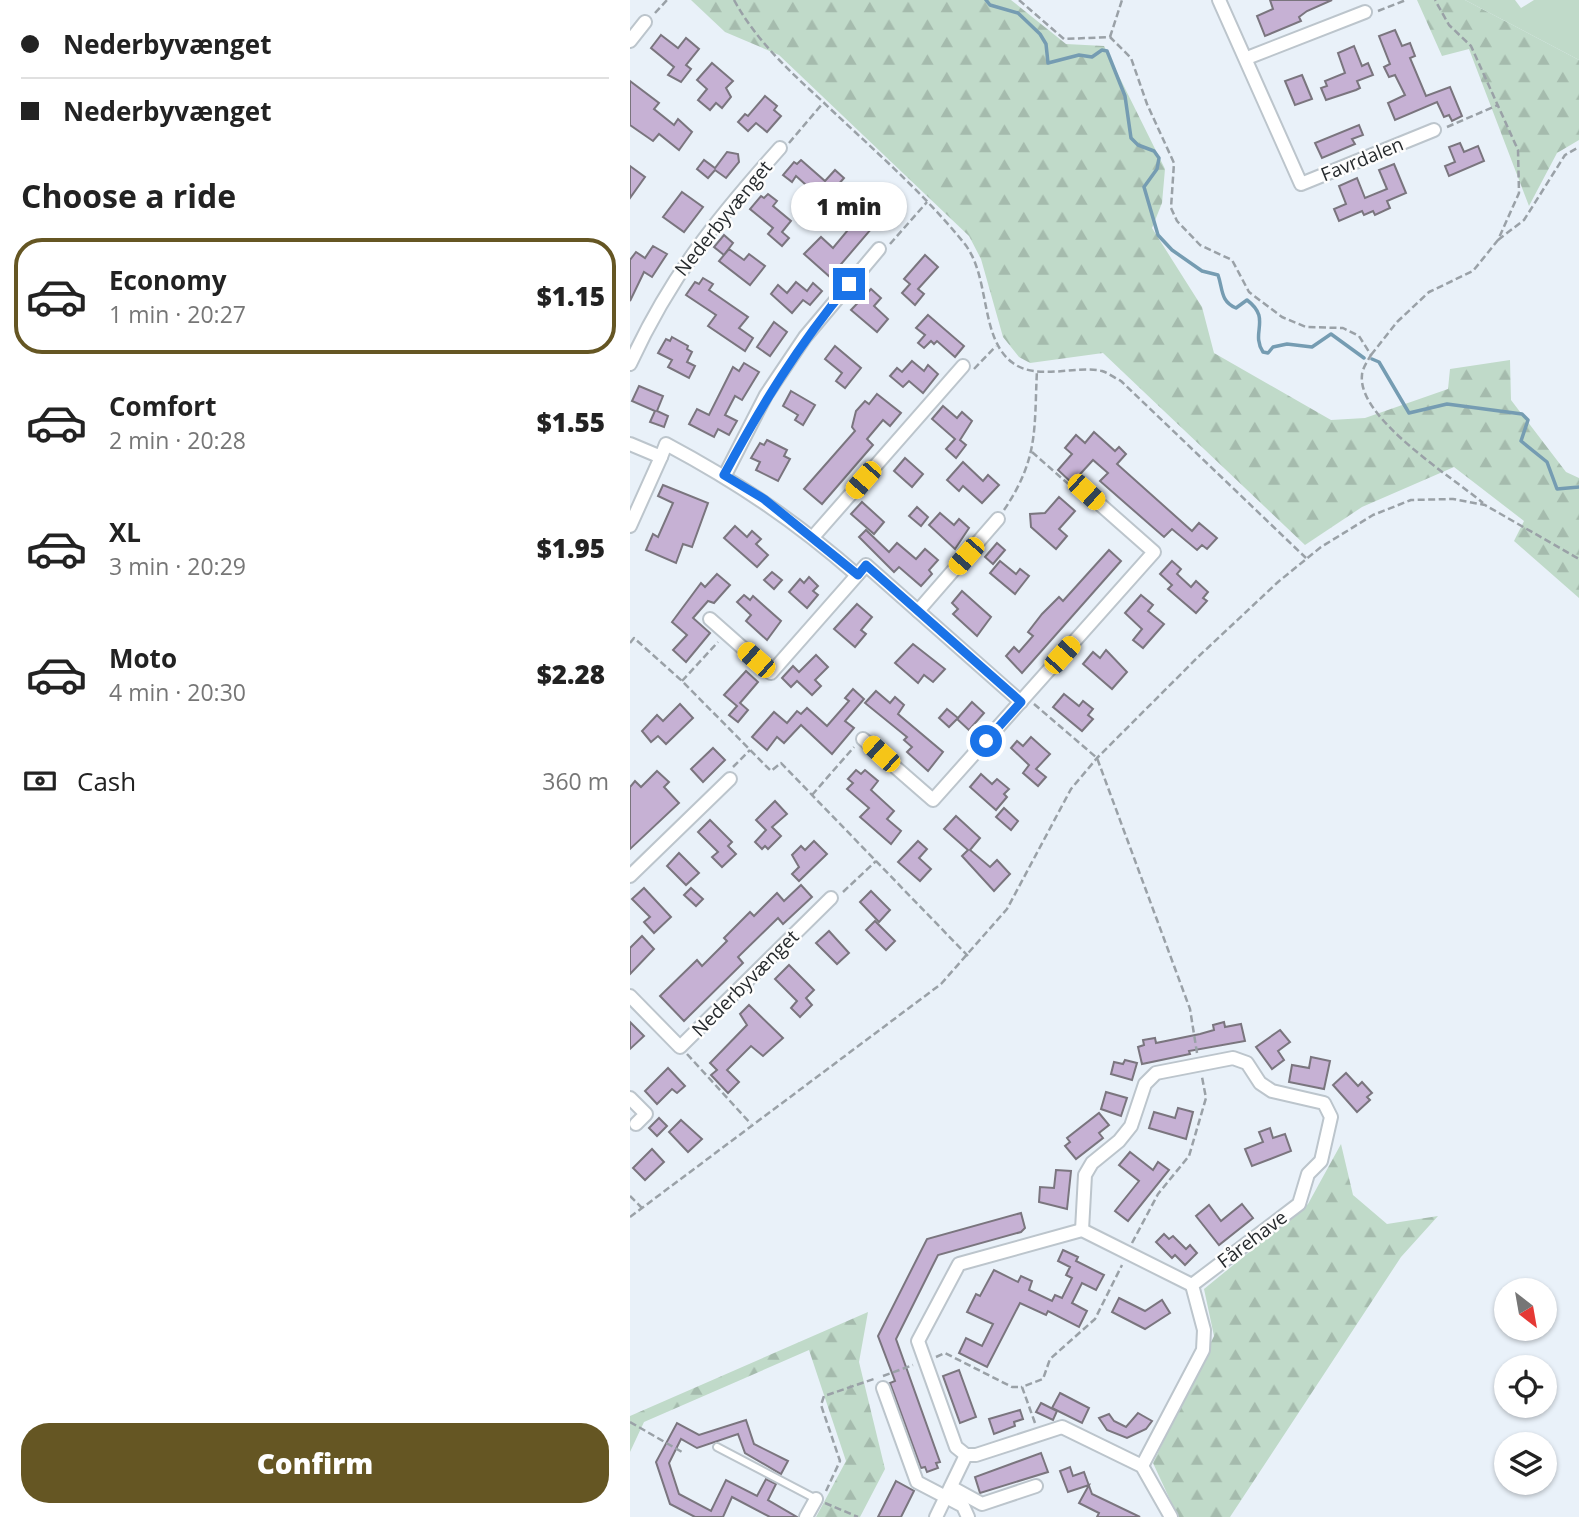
<!DOCTYPE html>
<meta charset="utf-8">
<style>
body{margin:0;font-family:"Open Sans",sans-serif;background:#f2f2f2;color:#222;height:100vh;display:flex;flex-direction:column;font-size:26px;white-space:nowrap}
*{box-sizing:border-box;margin:0}
p{font-size:23px;color:#767676}
.icon{flex:none;width:38px;height:38px;fill:none;stroke:currentColor;stroke-width:2;stroke-linecap:round;stroke-linejoin:round}
.map{position:relative;flex:1;overflow:hidden}
.panel{display:flex;flex-direction:column;background:#fff;width:630px}
.panel>*{flex:none}
.banner{display:grid;align-content:center;height:154px;padding:0 21px;background:#fff}
.needle{width:46px;rotate:149deg}
.buttons{position:absolute;left:864px;top:1278px;display:grid;gap:14px}
.buttons a{display:grid;place-items:center;width:63px;height:63px;border-radius:50%;background:#fff;box-shadow:0 2px 5px #0004;font-size:35px}
.end{position:absolute;width:32px;height:32px;margin:-16px;border:9px solid #1a73e8;background:#fff;box-shadow:0 0 0 4px #fff}
.from{border-radius:50%}
.bubble{position:absolute;height:49px;border-radius:24px;background:#fff;box-shadow:0 2px 5px #0004;font-size:23px;font-weight:800;line-height:49px;text-align:center}
.car{position:absolute;width:21px;height:42px;margin:-21px -10px;border-radius:9px;box-shadow:0 0 5px 2px #0007;background:linear-gradient(#f5c518 24%,#345 0 40%,#f5c518 0 76%,#345 0 86%,#f5c518 0)}
.banner b{display:flex;align-items:center;gap:24px;height:66px;font-size:26px}
.banner b+b{border-top:2px solid #e0e0e0}
.banner i{width:18px;height:18px;background:#222}
ul{padding:0;list-style:none}
li{display:flex;align-items:center;gap:21px;height:116px;margin:0 14px 10px;padding:0 7px;border:4px solid transparent;border-radius:28px}
li div{flex:1}
li b{display:block;font-size:26px}
li em{font-style:normal;font-weight:800}
li.active{border-color:#655623}
li>.icon{width:63px;height:63px;stroke-width:1.5}
h2{padding:0 21px;font-size:32px;line-height:84px}
.pay{display:flex;align-items:center;gap:18px;height:77px;padding:0 21px;font-size:26px}
.pay p{margin-inline-start:auto}
.primary-button{display:flex;gap:14px;margin-top:auto;padding:14px 21px}
.primary-button a{flex:1;height:80px;border-radius:28px;background:#655623;color:#fff;font-size:28px;font-weight:800;line-height:80px;text-align:center}
main{display:flex;flex:1;min-height:0}
.map>svg:first-child{display:block}
.forest{fill:url(#forest-firs)}
.park{fill:#c0dac9}
.lines{fill:none;stroke-linecap:round;stroke-linejoin:round}
.stream{stroke:#759cb2;stroke-width:3.5}
.building{fill:#c6b1d4;stroke:#7a757e;stroke-width:2}
.lane-casing{stroke:#bcc5cc;stroke-width:10}
.street-casing{stroke:#bcc5cc;stroke-width:16}
.path{stroke:#9aa1a7;stroke-width:2.5;stroke-dasharray:7 3.5;stroke-linecap:butt}
.lane{stroke:#fff;stroke-width:6}
.street{stroke:#fff;stroke-width:12}
.route{stroke:#1a73e8;stroke-width:9}
.labels{text-anchor:middle;stroke-width:5;stroke-linejoin:round;paint-order:stroke}
.street-label{font-size:19px;fill:#262a2d;stroke:#fdfdfd}
</style>
<main>
<section class="panel">
<div class="banner">
<b><i class="from"></i>Nederbyvænget</b>
<b><i></i>Nederbyvænget</b>
</div>
<h2>Choose a ride</h2>
<ul>
<li class="active"><svg class="icon" aria-label="car" viewBox="0 0 24 24"><path d="M5 17H2v-5l4-1 3-4h7l3 4 3 1v5h-3M9 17h6M6 11h13"/><circle cx="7" cy="17" r="2"/><circle cx="17" cy="17" r="2"/></svg><div><b>Economy</b><p>1 min · 20:27</p></div><em>$1.15</em></li>
<li><svg class="icon" aria-label="car" viewBox="0 0 24 24"><path d="M5 17H2v-5l4-1 3-4h7l3 4 3 1v5h-3M9 17h6M6 11h13"/><circle cx="7" cy="17" r="2"/><circle cx="17" cy="17" r="2"/></svg><div><b>Comfort</b><p>2 min · 20:28</p></div><em>$1.55</em></li>
<li><svg class="icon" aria-label="car" viewBox="0 0 24 24"><path d="M5 17H2v-5l4-1 3-4h7l3 4 3 1v5h-3M9 17h6M6 11h13"/><circle cx="7" cy="17" r="2"/><circle cx="17" cy="17" r="2"/></svg><div><b>XL</b><p>3 min · 20:29</p></div><em>$1.95</em></li>
<li><svg class="icon" aria-label="car" viewBox="0 0 24 24"><path d="M5 17H2v-5l4-1 3-4h7l3 4 3 1v5h-3M9 17h6M6 11h13"/><circle cx="7" cy="17" r="2"/><circle cx="17" cy="17" r="2"/></svg><div><b>Moto</b><p>4 min · 20:30</p></div><em>$2.28</em></li>
</ul>
<div class="pay"><svg class="icon" aria-label="cash" viewBox="0 0 24 24"><path d="M3 7h18v10H3z"/><circle cx="12" cy="12" r="2"/></svg>Cash<p>360 m</p></div>
<div class="primary-button"><a>Confirm</a></div>
</section>
<div class="map">
<svg width="949" height="1517" viewBox="0 0 949 1517">
<defs>
<pattern id="forest-firs" width="22" height="20" patternUnits="userSpaceOnUse" patternTransform="scale(1.75)"><rect width="22" height="20" fill="#c0dac9"/><path d="M5 1l3.5 6h-7zM16 11l3.5 6h-7z" fill="#a5bbad"/></pattern>
</defs>
<rect width="100%" height="100%" fill="#e9f1f9"/>
<g class="forest">
<path d="M61,0H381L436,44L474,46L535,169L532,203L522,228L572,307L584,353L701,420L735,418L818,389L820,369L880,360L881,400L936,472L949,478V598L884,541L894,521L824,467L732,507L675,545L473,353L400,363L389,357L373,337L351,259L339,236L149,55L95,32Z"/>
<path d="M787,0H835L949,60V140L927,153L899,206L839,49L812,56Z"/>
<path d="M711,1144L723,1195L757,1224L808,1216L771,1257L600,1517H548L523,1463L584,1336L574,1289L678,1204Z"/>
<path d="M238,1312L229,1362L255,1469L230,1517H186L216,1461L179,1350L14,1422L0,1452V1416Z"/>
</g>
<path class="park" d="M835,0H885L891,8L904,0H949V60Z"/>
<g class="lines">
<g class="stream">
<path d="M356,0L360,5L388,13L410,34L416,44L418,63L449,55L462,57L472,50L477,51L495,96L501,138L508,145L524,151L529,158L527,169L514,187L528,235L542,250L572,271L588,275C593,289 590,301 606,308L617,300C642,319 620,332 633,352L638,353L643,347L657,344L682,347L701,334L734,358"/>
<path d="M742,359L749,362L779,413L817,404L892,414L898,420L891,441L917,462L927,489L949,487"/>
</g>
</g>
<g class="building">
<path d="M640,0H702L677,11L669,17L671,21L635,36L627,16L643,9Z"/>
<path d="M765,30L772,46L780,43L785,56L780,58L796,96L820,87L832,116L822,121L819,115L814,117L807,102L765,120L758,103L775,95L765,75L759,77L754,67L760,64L749,36Z"/>
<path d="M31,35L48,48L56,38L69,49L56,65L61,69L51,82L38,75L44,67L21,48Z"/>
<path d="M724,46L732,66L738,63L743,75L727,81L730,88L726,90L696,100L691,88L697,86L695,81L715,73L708,53Z"/>
<path d="M82,63L103,81L96,88L101,97L92,108L86,103L80,110L68,100L77,89L67,80Z"/>
<path d="M672,75L682,99L665,105L655,81Z"/>
<path d="M0,81L29,103L24,109L44,125L48,119L62,132L49,150L29,134L23,141L0,125Z"/>
<path d="M135,96L147,106L144,110L151,116L137,132L126,123L118,131L108,122L115,114L118,116Z"/>
<path d="M729,125L733,135L722,139L725,144L692,158L685,143Z"/>
<path d="M830,143L834,152L848,146L854,161L819,176L815,166L825,162L819,147Z"/>
<path d="M97,152L108,154L109,162L96,178L85,170L78,178L67,169L74,160L85,168Z"/>
<path d="M171,160L195,181L205,170L214,178L194,201L166,176L162,182L153,175L164,162L167,164Z"/>
<path d="M764,164L776,193L757,201L760,208L745,215L743,211L734,215L732,211L709,221L704,209L716,204L709,186L727,178L735,198L757,189L749,170Z"/>
<path d="M0,166L15,177L0,198Z"/>
<path d="M52,192L73,207L54,232L33,217Z"/>
<path d="M138,194L147,201L143,206L161,221L152,232L159,238L152,246L138,234L143,228L120,209L131,196L134,198Z"/>
<path d="M222,198L240,213L245,207L254,214L200,277L174,254L191,237L203,248L218,230L200,215L207,207L212,211Z"/>
<path d="M94,235L103,243L94,255L84,247Z"/>
<path d="M23,246L37,254L22,277L14,272L0,301V260L6,252L15,258Z"/>
<path d="M99,249L114,260L119,254L135,266L120,285L89,261Z"/>
<path d="M295,255L308,267L288,289L294,294L285,305L272,293L280,284L274,279Z"/>
<path d="M73,278L83,284L79,290L118,317L109,328L123,338L115,351L78,326L86,315L56,295L65,282L69,284Z"/>
<path d="M166,282L177,291L183,283L192,291L180,305L173,300L162,313L141,294L148,285L157,293Z"/>
<path d="M241,289L251,298L244,306L258,319L247,332L221,310Z"/>
<path d="M298,315L334,346L325,357L307,341L304,344L301,341L294,348L288,343L295,335L286,328Z"/>
<path d="M144,322L157,332L140,356L127,347Z"/>
<path d="M42,337L58,346L57,349L62,352L57,362L65,366L59,378L38,367L42,360L28,353L36,339L40,341Z"/>
<path d="M205,346L231,368L215,388L206,381L212,373L195,359Z"/>
<path d="M282,361L294,371L298,365L308,374L293,393L279,381L273,387L260,376L267,368L272,372Z"/>
<path d="M114,363L129,372L112,400L105,396L95,415L107,421L99,435L88,429L84,437L59,424L67,409L79,415L103,367L109,371Z"/>
<path d="M9,386L33,396L27,411L38,416L34,427L20,422L25,411L2,401Z"/>
<path d="M161,391L185,405L173,425L165,420L168,415L153,406Z"/>
<path d="M247,394L271,413L260,426L253,420L237,439L243,445L192,504L174,489L225,431L222,427L226,411L235,401L239,404Z"/>
<path d="M313,406L327,418L332,412L342,421L330,440L336,445L326,458L316,449L325,439L302,419Z"/>
<path d="M464,432L485,451L489,447L496,454L487,464L562,531L569,523L587,538L577,549L572,545L567,550L542,529L534,537L470,481L478,473L463,460L442,483L428,470L442,454L435,448L446,435L455,443Z"/>
<path d="M137,440L157,450L154,456L160,459L148,481L126,470L130,462L121,458L130,443L134,445Z"/>
<path d="M275,458L293,474L282,487L264,471Z"/>
<path d="M333,462L353,481L358,475L369,485L352,503L333,486L329,491L317,480Z"/>
<path d="M33,485L78,503L62,547L53,544L46,563L16,550L23,534L28,537L43,503L28,496Z"/>
<path d="M429,497L445,511L429,529L437,536L426,549L401,527L400,514L415,513Z"/>
<path d="M232,502L254,522L244,534L221,514Z"/>
<path d="M287,507L298,517L291,526L279,516Z"/>
<path d="M310,513L324,525L329,519L339,528L325,549L299,525Z"/>
<path d="M105,526L117,537L122,531L131,539L126,544L138,555L127,567L94,538Z"/>
<path d="M236,530L259,552L267,543L286,559L295,549L308,560L299,570L302,574L291,586L269,567L264,572L229,537Z"/>
<path d="M367,543L375,550L363,564L355,557Z"/>
<path d="M479,550L491,561L392,673L376,656L384,647L389,652L403,636L398,632L412,614L429,597L433,601Z"/>
<path d="M370,561L386,574L390,569L399,576L385,594L360,573Z"/>
<path d="M542,561L551,569L547,574L561,587L566,581L578,592L573,598L577,601L566,613L538,589L542,585L530,574Z"/>
<path d="M142,572L152,580L144,589L134,580Z"/>
<path d="M87,574L100,585L84,603L78,601L63,618L80,633L56,662L43,650L57,635L42,622L71,583L75,587Z"/>
<path d="M179,577L188,586L183,591L188,595L177,608L159,592L170,579L174,583Z"/>
<path d="M332,591L361,617L347,636L323,614L328,609L322,603Z"/>
<path d="M114,595L120,600L123,596L151,621L137,640L116,621L121,615L107,602Z"/>
<path d="M511,595L523,605L518,611L534,624L513,648L503,640L512,629L495,613Z"/>
<path d="M227,604L242,617L231,630L236,634L225,647L204,629Z"/>
<path d="M283,644L315,669L303,682L294,675L288,683L265,663Z"/>
<path d="M476,650L497,672L482,689L453,664L463,652L470,658Z"/>
<path d="M186,655L198,667L185,680L191,686L182,695L167,681L161,687L152,678L163,666L169,672Z"/>
<path d="M116,671L128,682L110,703L118,710L108,722L99,715L107,706L94,695Z"/>
<path d="M223,689L234,699L215,721L224,728L202,754L171,725L154,743L147,737L137,750L122,737L144,712L157,723L167,711L171,714L177,708L197,726L219,701L215,698Z"/>
<path d="M246,691L260,703L265,697L274,705L268,714L313,752L298,771L277,752L282,747L274,740L277,737L235,703Z"/>
<path d="M434,694L449,706L453,701L463,709L458,715L463,719L452,731L423,707Z"/>
<path d="M342,702L354,713L339,730L327,719Z"/>
<path d="M50,704L63,718L36,744L28,736L21,742L12,731L27,715L33,721Z"/>
<path d="M317,709L328,718L319,727L309,718Z"/>
<path d="M401,737L420,754L406,769L416,777L408,786L393,773L399,765L381,748L387,741L393,746Z"/>
<path d="M83,748L95,760L73,782L61,769Z"/>
<path d="M226,770L231,774L235,770L248,781L241,790L264,811L257,819L271,831L261,844L230,817L239,808L217,789L223,783L218,779Z"/>
<path d="M27,771L39,782L34,787L49,803L0,849V787L5,781L11,787Z"/>
<path d="M351,774L362,784L367,779L379,789L374,794L377,797L366,810L340,787Z"/>
<path d="M145,801L157,814L142,827L151,836L138,849L135,846L132,849L125,842L136,830L126,820Z"/>
<path d="M374,808L388,821L381,830L366,817Z"/>
<path d="M326,816L350,838L340,850L360,867L367,860L380,874L364,891L332,856L338,850L314,829Z"/>
<path d="M80,820L102,842L98,846L106,854L92,867L82,857L88,852L68,832Z"/>
<path d="M184,841L197,854L169,881L162,874L169,867L162,855L171,846L175,850Z"/>
<path d="M288,841L297,849L289,858L301,869L290,881L268,862Z"/>
<path d="M49,853L69,873L56,885L37,866Z"/>
<path d="M171,885L182,897L153,924L148,918L108,957L113,963L54,1021L30,996L67,960L72,966L97,941L94,938L120,912L124,916L147,893L154,901Z"/>
<path d="M14,888L41,917L24,933L14,922L20,917L2,899Z"/>
<path d="M61,888L73,899L66,906L54,895Z"/>
<path d="M241,891L260,910L249,922L230,902Z"/>
<path d="M245,921L265,941L256,950L236,930Z"/>
<path d="M199,931L219,953L207,964L186,943Z"/>
<path d="M12,936L24,949L0,974V948Z"/>
<path d="M159,965L184,990L176,998L182,1005L170,1017L161,1008L167,1001L145,979Z"/>
<path d="M119,1005L153,1038L133,1056L121,1046L97,1070L109,1082L98,1093L81,1075L87,1070L80,1063L117,1025L110,1014Z"/>
<path d="M0,1022L14,1036L0,1049Z"/>
<path d="M594,1022L595,1027L611,1024L615,1041L559,1051L560,1054L512,1064L508,1047L514,1045L513,1040L525,1038L526,1043L570,1034L584,1030L583,1025Z"/>
<path d="M650,1030L660,1042L648,1051L654,1060L642,1069L626,1047Z"/>
<path d="M681,1057L700,1061L694,1089L659,1082L662,1065L679,1068Z"/>
<path d="M495,1060L507,1063L502,1080L481,1074L484,1062L493,1064Z"/>
<path d="M38,1068L55,1086L47,1093L42,1089L27,1104L15,1091Z"/>
<path d="M716,1073L728,1086L732,1082L742,1093L737,1097L740,1100L727,1112L703,1085Z"/>
<path d="M476,1092L497,1098L491,1116L471,1109Z"/>
<path d="M548,1108L563,1112L556,1139L519,1128L524,1112L545,1118Z"/>
<path d="M469,1113L479,1125L469,1133L473,1138L446,1159L435,1146L440,1142L437,1138Z"/>
<path d="M29,1118L37,1126L27,1136L19,1128Z"/>
<path d="M51,1120L72,1139L58,1152L39,1132Z"/>
<path d="M640,1128L643,1138L655,1134L661,1151L622,1166L615,1149L633,1142L629,1132Z"/>
<path d="M22,1149L34,1162L15,1180L3,1168Z"/>
<path d="M500,1152L523,1170L528,1162L539,1170L498,1221L485,1211L509,1181L489,1165Z"/>
<path d="M426,1170L441,1171L437,1209L409,1202L410,1187L424,1188Z"/>
<path d="M612,1204L623,1218L589,1245L566,1216L579,1205L591,1221Z"/>
<path d="M391,1213L395,1228L391,1232L308,1255L266,1339L310,1462L306,1463L308,1468L297,1472L295,1467L291,1468L263,1391L260,1383L265,1381L248,1336L297,1239Z"/>
<path d="M534,1234L539,1239L543,1236L556,1249L560,1245L567,1253L555,1265L545,1255L542,1258L526,1242Z"/>
<path d="M433,1250L448,1257L446,1261L474,1275L466,1290L452,1283L442,1303L457,1311L449,1327L418,1311L416,1315L390,1303L357,1367L329,1353L336,1338L352,1346L363,1324L337,1312L346,1294L350,1296L364,1270L388,1282L391,1276L402,1281L399,1290L422,1301L425,1295L432,1298L442,1278L436,1275L440,1267L428,1261Z"/>
<path d="M489,1298L515,1311L532,1300L540,1313L515,1329L482,1312Z"/>
<path d="M329,1370L346,1417L330,1423L313,1376Z"/>
<path d="M430,1393L459,1408L452,1423L422,1408Z"/>
<path d="M411,1403L427,1411L423,1420L406,1412Z"/>
<path d="M390,1410L393,1419L384,1422L385,1426L364,1434L359,1419Z"/>
<path d="M508,1413L522,1421L516,1429L497,1438L477,1430L469,1418L479,1414L484,1421L496,1427Z"/>
<path d="M116,1420L124,1444L158,1461L151,1474L115,1453L108,1434L67,1448L51,1439L39,1463L49,1494L81,1511L96,1480L127,1496L136,1479L146,1484L138,1500L167,1517H140L102,1497L93,1517H65L40,1504L26,1462L47,1423L69,1435Z"/>
<path d="M411,1453L418,1472L350,1493L345,1477Z"/>
<path d="M440,1467L443,1476L454,1472L462,1494L510,1517H467L469,1513L449,1503L459,1485L438,1492L430,1471Z"/>
<path d="M266,1481L284,1491L271,1517H248Z"/>
</g>
<g class="lines">
<defs>
<path id="lane" d="M87,1447L186,1499"/>
<g id="street">
<path d="M589,0L671,184L804,130"/>
<path d="M0,41L15,22"/>
<path d="M617,58L735,12"/>
<path d="M0,364C41,275 86,220 150,148"/>
<path d="M0,444L31,457L36,444C109,483 165,521 227,575"/>
<path d="M95,475L136,395L175,337L249,249"/>
<path d="M0,526L31,457"/>
<path d="M183,537L333,366"/>
<path d="M288,611L368,519"/>
<path d="M80,619L141,673L236,565L391,702"/>
<path d="M233,739L303,800L524,552L456,492"/>
<path d="M0,876L100,779"/>
<path d="M0,996L50,1047L201,898"/>
<path d="M0,1098L16,1114L6,1124"/>
<path d="M452,1230L455,1175L462,1163L489,1141L501,1126L515,1084L526,1073L603,1058L617,1063L630,1083L642,1091L694,1103L701,1117L691,1161L678,1174L669,1204L562,1285L574,1330L573,1350L512,1466"/>
<path d="M253,1388L287,1482L333,1506L338,1517"/>
<path d="M321,1487L352,1504L406,1486"/>
<path d="M176,1517L186,1499"/>
<path d="M306,1517L336,1455"/>
<path d="M541,1517L512,1466L432,1427L346,1455H336L326,1447L288,1341L329,1264L452,1230L562,1285"/>
</g>
</defs>
<use href="#lane" class="lane-casing"/>
<use href="#street" class="street-casing"/>
<g class="path">
<path d="M104,0C126,40 158,70 191,100C239,146 292,191 334,243C361,276 349,339 383,363C407,381 445,365 472,371C478,373 485,378 491,381L676,558"/>
<path d="M389,0L434,39L480,37L501,58L517,104L544,163L541,208L547,221L570,245L602,260L619,292L652,317L676,327L713,328L729,336L741,355C738,360 732,369 732,375C727,418 821,476 853,503"/>
<path d="M748,11L776,0"/>
<path d="M25,13L37,0"/>
<path d="M480,37L492,0"/>
<path d="M817,127L868,105"/>
<path d="M159,143L193,103"/>
<path d="M868,240L894,220L935,155L949,147"/>
<path d="M260,244L297,202"/>
<path d="M741,355L767,322L799,292L843,271L868,240L889,193L888,150L841,46L819,25L805,0"/>
<path d="M344,369L366,346"/>
<path d="M402,452L444,489"/>
<path d="M374,510C409,458 404,429 407,370"/>
<path d="M0,643L4,638L52,681L141,771L151,763L338,956"/>
<path d="M52,681L88,642"/>
<path d="M404,704L467,758L560,1009L567,1053"/>
<path d="M103,767L120,750"/>
<path d="M182,795L224,747"/>
<path d="M213,892L246,861"/>
<path d="M57,1054L121,1124"/>
<path d="M0,1196L12,1208"/>
<path d="M0,1217L311,984L377,909L441,789L467,758L569,656L648,582L691,547L743,515L781,500L823,499L855,505L949,559"/>
<path d="M502,1243L528,1194L559,1156L576,1098L572,1077"/>
<path d="M306,1357L315,1353L382,1387H392"/>
<path d="M253,1376L283,1365"/>
<path d="M0,1422L52,1452"/>
<path d="M405,1423L392,1387L413,1379L420,1359L465,1319L492,1265"/>
<path d="M196,1491L210,1461L191,1405L194,1396L244,1379"/>
<path d="M195,1503L228,1517"/>
</g>
<use href="#lane" class="lane"/>
<use href="#street" class="street"/>
</g>
<g class="lines">
<path class="route" d="M219,284C167,347 133,403 94,475L134,499L228,575L236,565L391,702L356,741"/>
</g>
<g class="labels">
<g class="street-label">
<text transform="translate(732 159) rotate(-22)" y="7">Favrdalen</text>
<text transform="translate(93 218) rotate(-51)" y="7">Nederbyvænget</text>
<text transform="translate(115 983) rotate(-45)" y="7">Nederbyvænget</text>
<text transform="translate(622 1239) rotate(-37)" y="7">Fårehave</text>
</g>
</g>
</svg>
<div class="buttons">
<a><svg class="needle" viewBox="-14 -14 28 28"><path d="M0-13l5 13h-10z" fill="#e53935"/><path d="M0 13l5-13h-10z" fill="#767676"/></svg></a>
<a><svg class="icon" aria-label="locate" viewBox="0 0 24 24"><circle cx="12" cy="12" r="6"/><path d="M12 2v4M12 18v4M2 12h4M18 12h4"/></svg></a>
<a><svg class="icon" aria-label="layers" viewBox="0 0 24 24"><path d="M12 4l9 5-9 5-9-5zM3 14l9 5 9-5"/></svg></a>
</div>
<i class="end from" style="left:356px;top:741px"></i>
<i class="end" style="left:219px;top:284px"></i>
<div class="bubble" style="left:161px;top:182px;width:116px">1 min</div>
<i class="car" style="left:233px;top:480px;rotate:221deg"></i>
<i class="car" style="left:456px;top:492px;rotate:132deg"></i>
<i class="car" style="left:336px;top:556px;rotate:221deg"></i>
<i class="car" style="left:432px;top:655px;rotate:42deg"></i>
<i class="car" style="left:126px;top:660px;rotate:311deg"></i>
<i class="car" style="left:251px;top:754px;rotate:312deg"></i>
</div>
</main>
